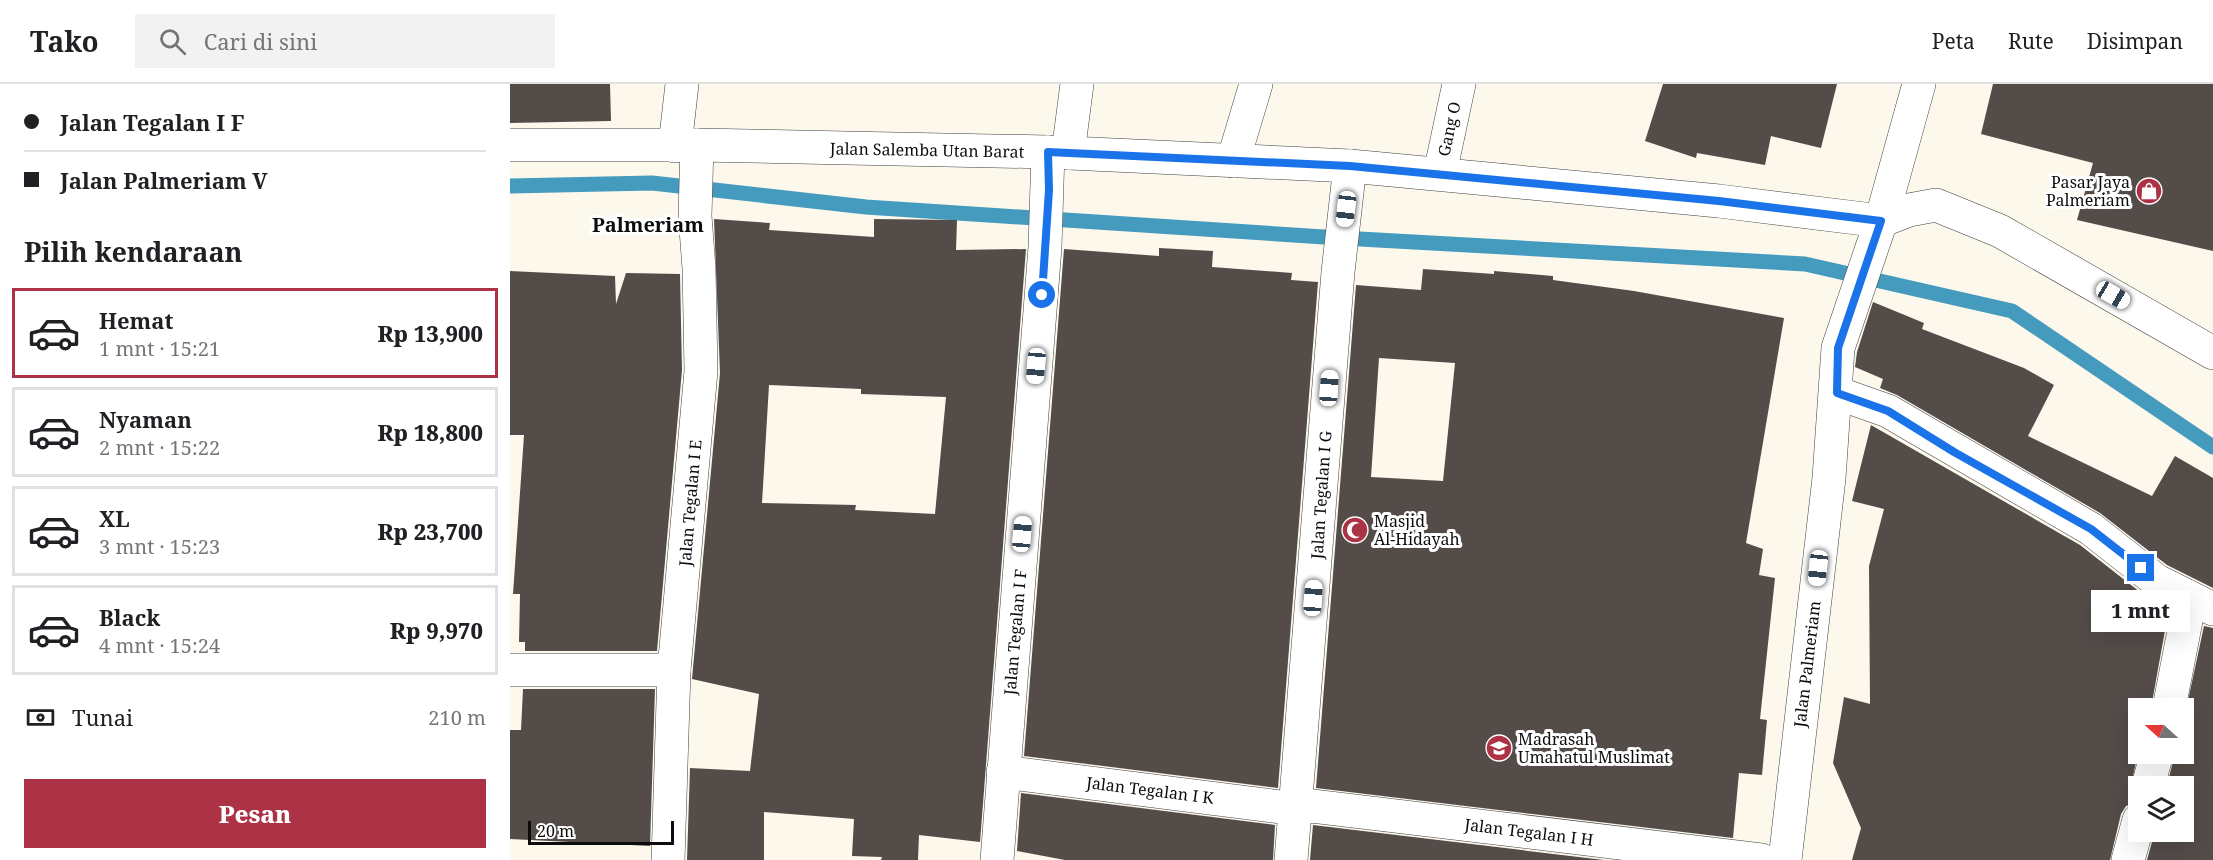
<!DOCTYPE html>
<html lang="id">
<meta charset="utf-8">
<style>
body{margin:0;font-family:"Noto Serif",serif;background:#f2f2f2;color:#202124;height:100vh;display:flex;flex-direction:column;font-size:22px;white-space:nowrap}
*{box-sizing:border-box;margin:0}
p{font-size:20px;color:#757577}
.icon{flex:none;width:33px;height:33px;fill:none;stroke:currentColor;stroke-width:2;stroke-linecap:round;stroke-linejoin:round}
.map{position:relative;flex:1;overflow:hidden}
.sheet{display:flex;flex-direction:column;background:#fff;width:510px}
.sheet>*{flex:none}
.banner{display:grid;align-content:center;height:132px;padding:0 24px;background:#fff}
.needle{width:39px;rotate:291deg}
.tools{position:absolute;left:1618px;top:614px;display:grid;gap:12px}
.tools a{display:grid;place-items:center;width:66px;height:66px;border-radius:0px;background:#fff;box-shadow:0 6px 24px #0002;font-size:30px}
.scale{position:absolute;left:18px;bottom:15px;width:146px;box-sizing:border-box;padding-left:6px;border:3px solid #0c0c0c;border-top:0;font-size:16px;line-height:21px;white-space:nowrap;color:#0c0c0c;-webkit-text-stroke:4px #fff;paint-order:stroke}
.end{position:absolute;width:27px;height:27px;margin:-14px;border:8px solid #1a73e8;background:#fff;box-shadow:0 0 0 3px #fff}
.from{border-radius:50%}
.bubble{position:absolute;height:42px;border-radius:0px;background:#fff;box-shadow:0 6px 24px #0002;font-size:20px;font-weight:800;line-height:42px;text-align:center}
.car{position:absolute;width:18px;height:36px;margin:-18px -9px;border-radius:8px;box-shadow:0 0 4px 2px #0007;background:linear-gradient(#fff 24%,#345 0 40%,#fff 0 76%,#345 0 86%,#fff 0)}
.banner b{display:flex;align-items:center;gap:21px;height:57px;font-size:22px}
.banner b+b{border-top:2px solid #e0e0e0}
.banner i{width:15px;height:15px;background:#202124}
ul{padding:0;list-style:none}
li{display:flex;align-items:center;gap:18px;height:90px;margin:0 12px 9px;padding:0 12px;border:3px solid #e0e0e0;border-radius:0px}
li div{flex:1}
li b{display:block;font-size:22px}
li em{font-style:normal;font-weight:800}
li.selected{border-color:#ac3346}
li>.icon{width:54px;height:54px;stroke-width:1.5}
h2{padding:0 24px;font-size:27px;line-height:72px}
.pay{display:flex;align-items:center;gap:15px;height:66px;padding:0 24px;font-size:22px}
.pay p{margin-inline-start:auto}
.primary-button{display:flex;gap:12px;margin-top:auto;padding:12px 24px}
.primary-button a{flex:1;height:69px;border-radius:0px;background:#ac3346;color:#fff;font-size:24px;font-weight:800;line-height:69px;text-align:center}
header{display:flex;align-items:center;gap:36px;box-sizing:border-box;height:84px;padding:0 30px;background:#fff;border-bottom:2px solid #e0e0e0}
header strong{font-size:28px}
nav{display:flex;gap:33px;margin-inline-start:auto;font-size:21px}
.search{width:420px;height:54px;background:#f2f2f2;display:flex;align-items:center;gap:15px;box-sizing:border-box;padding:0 21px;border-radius:0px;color:#757577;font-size:22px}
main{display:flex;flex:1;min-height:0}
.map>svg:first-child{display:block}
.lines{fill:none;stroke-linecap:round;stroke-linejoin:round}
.stream{stroke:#459bbe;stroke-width:15}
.building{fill:#534c49;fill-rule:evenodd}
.street-casing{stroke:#3f3f3f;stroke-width:34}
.street{stroke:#fff;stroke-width:33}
.route{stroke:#1a73e8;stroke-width:8}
.labels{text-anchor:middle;stroke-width:6;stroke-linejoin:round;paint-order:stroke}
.street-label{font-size:16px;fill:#0c0c0c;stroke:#fff}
.poi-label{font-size:16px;fill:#0c0c0c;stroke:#fff;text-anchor:start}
.quarter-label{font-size:20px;font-weight:bold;fill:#0c0c0c;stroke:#fff}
</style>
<header>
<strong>Tako</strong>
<div class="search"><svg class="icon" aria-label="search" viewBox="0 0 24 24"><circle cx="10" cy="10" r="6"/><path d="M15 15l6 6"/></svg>Cari di sini</div>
<nav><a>Peta</a><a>Rute</a><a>Disimpan</a></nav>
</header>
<main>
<section class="sheet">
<div class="banner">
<b><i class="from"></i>Jalan Tegalan I F</b>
<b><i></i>Jalan Palmeriam V</b>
</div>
<h2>Pilih kendaraan</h2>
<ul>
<li class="selected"><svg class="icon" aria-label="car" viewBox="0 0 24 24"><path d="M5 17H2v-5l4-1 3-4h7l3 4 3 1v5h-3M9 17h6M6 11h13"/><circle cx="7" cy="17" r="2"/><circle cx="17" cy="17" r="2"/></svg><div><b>Hemat</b><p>1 mnt · 15:21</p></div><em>Rp 13,900</em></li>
<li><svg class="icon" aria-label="car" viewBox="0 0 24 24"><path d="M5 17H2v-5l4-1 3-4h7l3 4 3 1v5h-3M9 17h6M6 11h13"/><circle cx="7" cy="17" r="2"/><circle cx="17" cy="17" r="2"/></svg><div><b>Nyaman</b><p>2 mnt · 15:22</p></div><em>Rp 18,800</em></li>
<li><svg class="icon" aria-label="car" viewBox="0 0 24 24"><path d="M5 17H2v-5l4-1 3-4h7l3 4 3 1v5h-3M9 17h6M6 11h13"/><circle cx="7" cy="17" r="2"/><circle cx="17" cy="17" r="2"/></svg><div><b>XL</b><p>3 mnt · 15:23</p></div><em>Rp 23,700</em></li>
<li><svg class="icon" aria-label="car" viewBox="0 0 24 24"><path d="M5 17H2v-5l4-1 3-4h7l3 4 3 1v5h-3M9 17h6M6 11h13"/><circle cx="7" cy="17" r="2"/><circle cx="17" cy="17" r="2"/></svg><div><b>Black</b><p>4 mnt · 15:24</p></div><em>Rp 9,970</em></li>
</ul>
<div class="pay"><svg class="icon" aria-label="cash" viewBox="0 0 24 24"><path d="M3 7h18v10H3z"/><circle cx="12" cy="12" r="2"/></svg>Tunai<p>210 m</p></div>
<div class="primary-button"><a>Pesan</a></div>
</section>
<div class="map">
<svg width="1703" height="776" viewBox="0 0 1703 776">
<rect width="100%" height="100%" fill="#fdf8ec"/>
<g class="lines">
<path class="stream" d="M0,102L142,99L356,123L814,153L1295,180L1502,227L1703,363"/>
</g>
<g class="building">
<path d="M0,0H100L101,37L0,39Z"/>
<path d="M1153,0H1327L1311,64L1261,52L1255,81L1187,69L1186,74L1135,57Z"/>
<path d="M1483,0H1703V167L1567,136L1583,79L1471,50Z"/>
<path d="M204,135L260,139L259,146L364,153V135L447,136L446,166L516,165L470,758L409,751L408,776H371L372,773L342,772L344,735L254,728V776H177L180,684L240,687L249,610L182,595L210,289ZM259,301L351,305V310L436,313L425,430L345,426L346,421L252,419Z"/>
<path d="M649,164L703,167L702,183L782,189L781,196L808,198L768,704L514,672L554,165L649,172Z"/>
<path d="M913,185L984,190V187L1043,192V196L1124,207L1274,234L1236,459L1253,465L1249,491L1265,494L1250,635L1257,636L1252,691L1229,689L1223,754L806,704L846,201L911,206ZM869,274L945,279L933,397L861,393Z"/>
<path d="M0,187L105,192L106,220L116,189L170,190L172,286L147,567H15V558H9L10,510H3L14,351H0Z"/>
<path d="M1363,218L1414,239L1412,245L1514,284L1544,301L1518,352L1642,412L1665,372L1703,394V504L1657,481L1590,429L1387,311L1370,304L1373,295L1345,283L1347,268Z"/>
<path d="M1361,341L1570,461L1635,512L1659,524L1641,624H1629V664L1620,706L1629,718L1616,722L1611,730L1600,776H1342L1351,744L1323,679L1334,613L1360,620L1359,482L1374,425L1342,417Z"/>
<path d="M1694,542L1703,544V776H1637L1645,747H1674V702H1657L1665,669H1674V635Z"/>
<path d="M13,605H145L140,762L0,755V646H11Z"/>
<path d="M511,709L765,741L763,776H555L507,767Z"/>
<path d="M803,741L1094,776H800Z"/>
</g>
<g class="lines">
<defs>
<g id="street">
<path d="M0,61H187L538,68L840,82L1209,117L1371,137L1399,126L1426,121L1490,147L1703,269"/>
<path d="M165,62L172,0"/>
<path d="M558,69L567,0"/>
<path d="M723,77L746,0"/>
<path d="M930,89L949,0"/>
<path d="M1327,309L1378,327L1581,445L1647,497L1703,525"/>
<path d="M0,586H164"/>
<path d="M1659,624L1680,516"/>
<path d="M493,688L786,725L802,722L1251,776"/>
<path d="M1638,702L1647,669"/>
<path d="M158,776L164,586L191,287L189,184L185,132L187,61"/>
<path d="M487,776L535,163L538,68"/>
<path d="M781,776L828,188L840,82"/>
<path d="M1275,776L1319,394L1328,264L1371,137L1409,0"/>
<path d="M1618,776L1629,736"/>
</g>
</defs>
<use href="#street" class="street-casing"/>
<use href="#street" class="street"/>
</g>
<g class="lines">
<path class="route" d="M532,211L539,106L538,68L840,82L1209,117L1371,137L1328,264L1327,309L1378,327L1444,368L1581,445L1631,484"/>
</g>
<defs>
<symbol id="shop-disc" viewBox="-11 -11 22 22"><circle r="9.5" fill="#ac3346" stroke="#fff"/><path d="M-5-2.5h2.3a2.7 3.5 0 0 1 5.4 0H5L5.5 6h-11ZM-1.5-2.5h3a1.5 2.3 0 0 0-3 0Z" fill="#fff"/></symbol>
<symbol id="mosque-disc" viewBox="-11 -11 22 22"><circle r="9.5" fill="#ac3346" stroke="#fff"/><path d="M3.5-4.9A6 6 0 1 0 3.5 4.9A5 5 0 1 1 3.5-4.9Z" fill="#fff"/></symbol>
<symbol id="school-disc" viewBox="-11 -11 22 22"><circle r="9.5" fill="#ac3346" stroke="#fff"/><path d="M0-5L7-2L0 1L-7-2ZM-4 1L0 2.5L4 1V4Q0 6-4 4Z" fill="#fff"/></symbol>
</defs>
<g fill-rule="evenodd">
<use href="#shop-disc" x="1624" y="92" width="30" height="30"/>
<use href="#mosque-disc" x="830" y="431" width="30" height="30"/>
<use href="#school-disc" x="974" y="649" width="30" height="30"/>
</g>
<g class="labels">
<g class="street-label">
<text transform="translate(939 45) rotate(-78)" y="6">Gang O</text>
<text transform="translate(417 66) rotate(1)" y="6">Jalan Salemba Utan Barat</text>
<text transform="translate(811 411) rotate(-86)" y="6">Jalan Tegalan I G</text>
<text transform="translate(180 419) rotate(-85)" y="6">Jalan Tegalan I E</text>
<text transform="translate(505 548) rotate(-85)" y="6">Jalan Tegalan I F</text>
<text transform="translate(1297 580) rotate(-83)" y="6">Jalan Palmeriam</text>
<text transform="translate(640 706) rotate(7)" y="6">Jalan Tegalan I K</text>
<text transform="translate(1019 748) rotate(7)" y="6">Jalan Tegalan I H</text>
</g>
<g class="poi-label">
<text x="1620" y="104" text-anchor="end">Pasar Jaya<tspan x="1620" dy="18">Palmeriam</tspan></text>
<text x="864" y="443">Masjid<tspan x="864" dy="18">Al-Hidayah</tspan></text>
<text x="1008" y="661">Madrasah<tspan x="1008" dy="18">Umahatul Muslimat</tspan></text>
</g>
<g class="quarter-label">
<text x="138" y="148">Palmeriam</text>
</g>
</g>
</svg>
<div class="tools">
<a><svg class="needle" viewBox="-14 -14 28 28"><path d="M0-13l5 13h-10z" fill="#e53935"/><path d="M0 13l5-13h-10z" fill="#757577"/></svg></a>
<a><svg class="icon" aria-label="layers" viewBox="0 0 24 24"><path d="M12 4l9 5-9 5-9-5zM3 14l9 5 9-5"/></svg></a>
</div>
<div class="scale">20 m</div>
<i class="end from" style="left:532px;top:211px"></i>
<i class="end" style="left:1631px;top:484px"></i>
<div class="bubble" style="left:1581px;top:506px;width:99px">1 mnt</div>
<i class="car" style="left:836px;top:125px;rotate:187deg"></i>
<i class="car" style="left:1603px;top:211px;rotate:120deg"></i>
<i class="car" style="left:526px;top:282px;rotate:185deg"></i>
<i class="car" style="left:819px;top:304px;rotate:4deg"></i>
<i class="car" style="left:512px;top:450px;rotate:5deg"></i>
<i class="car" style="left:1308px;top:484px;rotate:186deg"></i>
<i class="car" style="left:803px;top:514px;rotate:4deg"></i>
</div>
</main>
